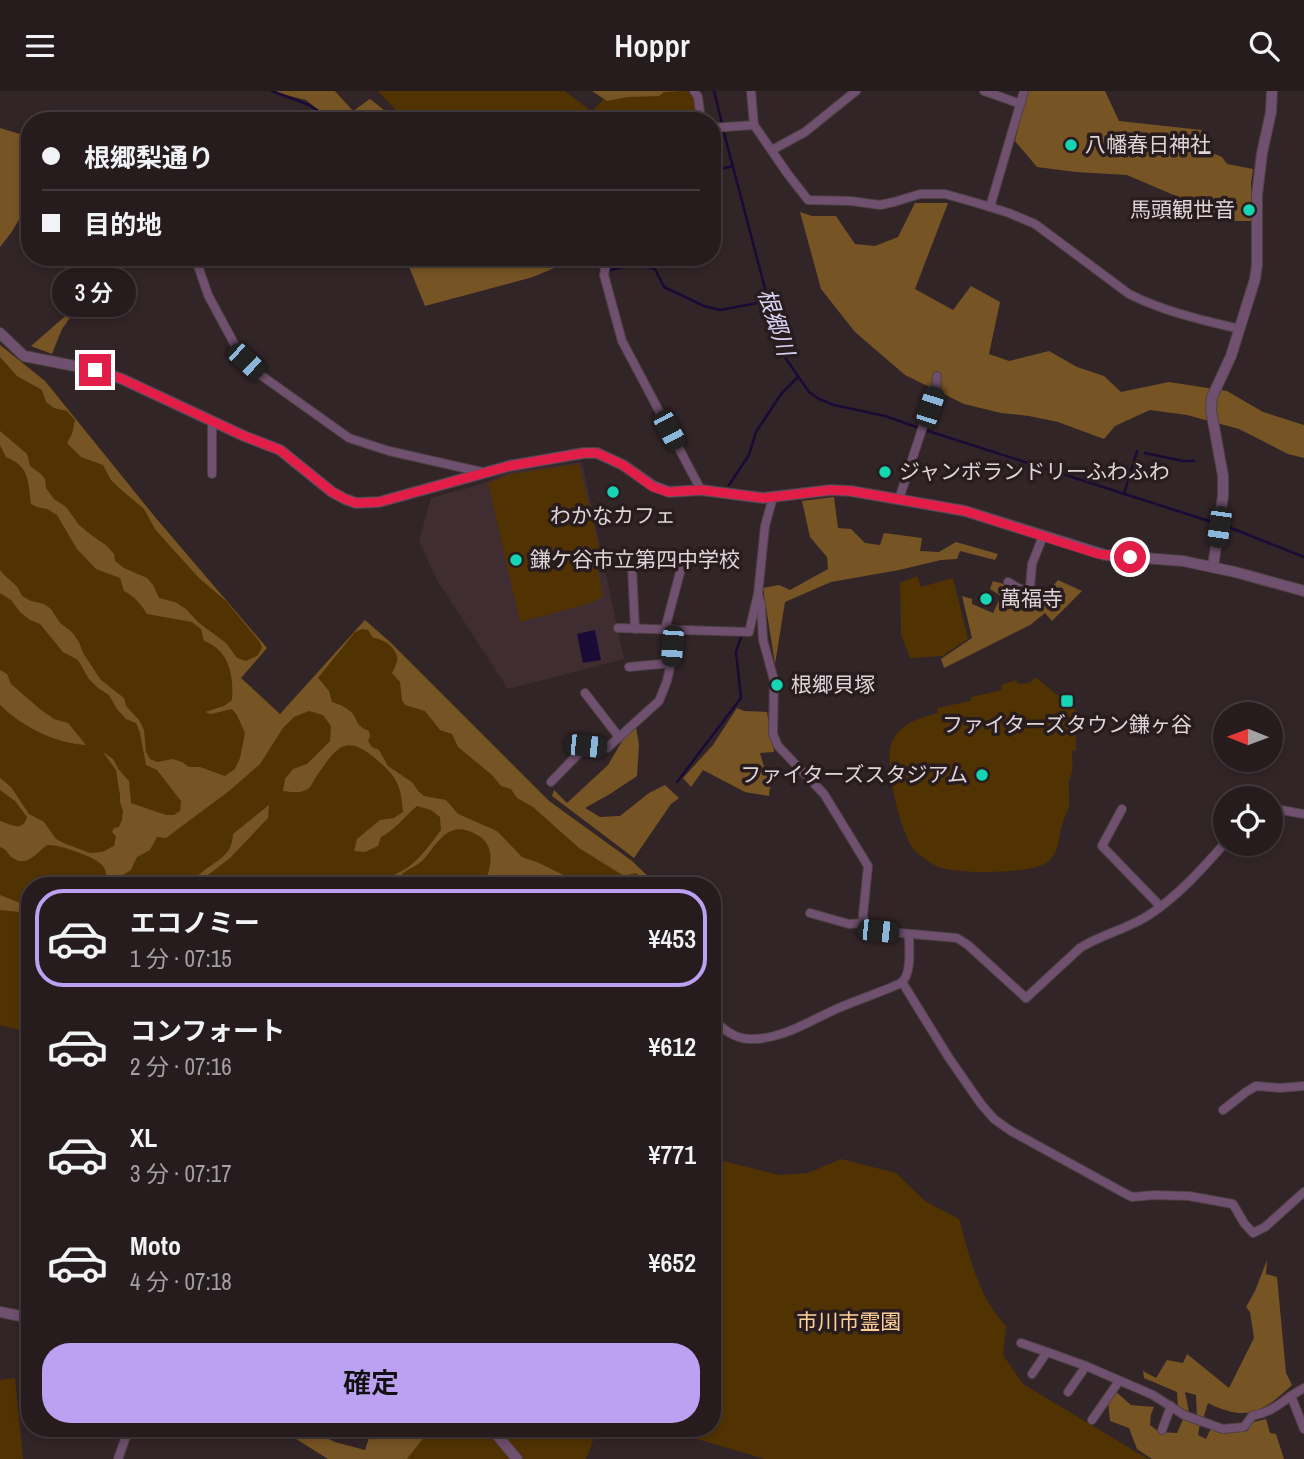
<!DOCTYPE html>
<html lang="ja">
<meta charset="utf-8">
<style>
body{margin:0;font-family:"Archivo Narrow","Noto Sans JP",sans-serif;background:#2e2527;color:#f1f3f6;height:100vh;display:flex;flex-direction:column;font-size:26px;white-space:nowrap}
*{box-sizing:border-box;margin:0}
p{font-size:23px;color:#a4a1a4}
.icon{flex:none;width:38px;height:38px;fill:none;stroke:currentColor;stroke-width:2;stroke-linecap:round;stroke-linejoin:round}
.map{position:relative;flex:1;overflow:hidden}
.drawer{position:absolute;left:21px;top:786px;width:700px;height:560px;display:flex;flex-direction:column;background:#261c1e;border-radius:28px;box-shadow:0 4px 10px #0003,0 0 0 2px #423a3c}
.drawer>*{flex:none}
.banner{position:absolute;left:21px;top:21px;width:700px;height:154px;border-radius:28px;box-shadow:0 4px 10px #0003,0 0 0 2px #423a3c;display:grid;align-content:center;height:154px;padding:0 21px;background:#261c1e}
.needle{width:46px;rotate:271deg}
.fabs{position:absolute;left:1213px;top:611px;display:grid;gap:14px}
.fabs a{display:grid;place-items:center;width:70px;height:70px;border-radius:50%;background:#261c1e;box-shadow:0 4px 10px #0003,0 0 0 2px #423a3c;font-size:35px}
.end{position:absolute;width:32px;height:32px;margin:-16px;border:9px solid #e11d48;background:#fff;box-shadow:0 0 0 4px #fff}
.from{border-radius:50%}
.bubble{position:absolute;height:49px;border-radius:24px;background:#261c1e;box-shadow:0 4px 10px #0003,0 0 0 2px #423a3c;font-size:23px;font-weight:600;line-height:49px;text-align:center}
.car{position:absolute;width:21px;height:42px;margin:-21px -10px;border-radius:9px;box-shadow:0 0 5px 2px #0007;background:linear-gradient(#222 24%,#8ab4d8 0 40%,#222 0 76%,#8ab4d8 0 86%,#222 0)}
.banner b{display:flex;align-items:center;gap:24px;height:66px;font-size:26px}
.banner b+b{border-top:2px solid #423a3c}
.banner i{width:18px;height:18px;background:#f1f3f6}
ul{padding:12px 0 0;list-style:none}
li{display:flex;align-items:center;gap:21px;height:98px;margin:0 14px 10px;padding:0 7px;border:4px solid transparent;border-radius:28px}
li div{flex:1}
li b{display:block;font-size:26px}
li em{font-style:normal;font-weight:600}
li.on{border-color:#bca0f2}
li>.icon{width:63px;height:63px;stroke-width:1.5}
.action{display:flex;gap:14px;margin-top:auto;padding:14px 21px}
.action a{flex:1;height:80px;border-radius:28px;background:#bca0f2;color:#111;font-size:28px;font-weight:600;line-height:80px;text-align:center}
header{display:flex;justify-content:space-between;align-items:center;height:91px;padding:0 21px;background:#261c1e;font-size:32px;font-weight:600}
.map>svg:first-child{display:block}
.built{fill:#402d32}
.green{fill:#513302}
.forest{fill:#775424}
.water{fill:#190b35}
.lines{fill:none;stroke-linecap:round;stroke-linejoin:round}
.stream{stroke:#190b35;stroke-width:2.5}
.minor-casing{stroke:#4e4144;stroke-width:10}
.tertiary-casing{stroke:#4e4144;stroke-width:12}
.minor{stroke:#6f506e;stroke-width:8}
.tertiary{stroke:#6f506e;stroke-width:10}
.rail-casing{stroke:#c2b8ba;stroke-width:5}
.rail{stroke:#281c1f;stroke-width:2.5;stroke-dasharray:8;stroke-linecap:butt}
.route{stroke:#e11d48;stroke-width:9}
.poi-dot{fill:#15d5b3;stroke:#281c1f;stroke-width:2.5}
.labels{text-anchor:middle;stroke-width:7;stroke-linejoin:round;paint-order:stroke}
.poi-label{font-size:21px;fill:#ded5d7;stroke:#281c1f;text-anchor:start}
.park-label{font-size:21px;fill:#fed099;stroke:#281c1f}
.water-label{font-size:23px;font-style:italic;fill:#dbd5f5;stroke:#281c1f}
</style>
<header><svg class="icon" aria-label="menu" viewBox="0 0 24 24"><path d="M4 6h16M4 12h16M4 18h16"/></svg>Hoppr<svg class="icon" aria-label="search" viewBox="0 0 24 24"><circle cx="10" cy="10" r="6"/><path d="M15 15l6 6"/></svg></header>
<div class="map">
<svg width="1304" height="1368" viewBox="0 0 1304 1368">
<rect width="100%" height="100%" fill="#322528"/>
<path class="built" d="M582,371L624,568L508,598L437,489L419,450L431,407L479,394L510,381Z"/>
<g class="green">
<path d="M378,0H565L592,21L611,0H690L696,8L699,30H406Z"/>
<path d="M0,254L45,290L155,426L267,557L241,587L280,623L365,529L390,551L549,710L632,770L657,794H30V942L0,934Z"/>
<path d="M579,373L602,469L596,471L603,505L591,512L520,531L488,392L511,383Z"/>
<path d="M917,485L921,496L953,487L968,548L942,565L910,567L901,543L900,492Z"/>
<path d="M1035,586L1078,621L1072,628V636H1076V659L1072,660C1072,667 1073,674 1072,681C1071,684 1070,686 1069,689C1068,698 1070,707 1069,716C1068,721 1064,726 1063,731C1058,744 1060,760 1049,770C1033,784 958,783 938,776C930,772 923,766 916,761C901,747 884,672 891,654C898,633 919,627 938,622L937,617L971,610V606L1002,599L1001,594L1016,589L1018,593L1030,592Z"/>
<path d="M712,1067L779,1084L808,1082L841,1068L896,1082L925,1110L959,1128C970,1167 978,1205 1006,1235L1003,1264L1023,1293L1148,1368H765L660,1337H712Z"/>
<path d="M15,1287L23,1368H0V1289Z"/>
<path d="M426,1337H598L586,1368H407L426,1344Z"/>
</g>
<g class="forest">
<path d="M270,0H335L353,20L370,8L398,30H332L306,9Z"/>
<path d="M592,0H681L664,1L659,5L627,6L607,10Z"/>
<path d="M1027,0H1105L1119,30L1202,39L1200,57L1222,66L1227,73L1253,78L1251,92L1253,130H1217L1183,108L1127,84L1076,81L1037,76L1015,50Z"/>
<path d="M0,37L30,46V110L11,142L0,156Z"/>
<path d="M915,112H948L915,198L953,219L971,195L1000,211L989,263L1009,270L1049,260L1077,276L1104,285L1121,301L1169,291L1227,300L1263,321L1304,334V367L1288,363L1239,338L1187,324L1150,319L1115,335L1104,348L1058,331L1029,325L1001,322L964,313L905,284L855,241L821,198L800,121L812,125H836L855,153L875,155L898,146Z"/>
<path d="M107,166H109L96,190L62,238L52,263L31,255L78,214Z"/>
<path d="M405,166H580L533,186L425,215Z"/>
<path d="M0,254L45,290L155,426L267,557L241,587L280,623L365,529L390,551L549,710L632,770L657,794H649L636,782L624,785L579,757L533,716L517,707L511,698L501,695L492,684L458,656L452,643L440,639L425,620L405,614L402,609L400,591L392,582C394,578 396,575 397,570C400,559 383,547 373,547L368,539L362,538L355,541L318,587L329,600L332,611C339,613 348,617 353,623C359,633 357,635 369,640L370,645L368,650L372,656L379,659L388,675L413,692L418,700L424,705L446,709L458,723L497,740L522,766L539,772L584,794H537L518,784L505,789L503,794H486L487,793L484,789C491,781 493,763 487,753C482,744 464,736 454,739C440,743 432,760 423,769C411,780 402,777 396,794H383C393,782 401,782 411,774C422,765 433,750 441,739L440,726L431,719L417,715C405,725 395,739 381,746L378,755L365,761L354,760L357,748L380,729L394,727L403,721C401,694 397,686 377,669C347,643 338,654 318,683C315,687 312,694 309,697C302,703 291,701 283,700L285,688L293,678L307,673L330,650L331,635L323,624L309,620L294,626L283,637L260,673L229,700L166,747L157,746L150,759L137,766L131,779L120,786L118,794H106C107,787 107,778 101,773C93,765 58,753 47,754C37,761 27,777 13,767C6,763 9,759 0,756V730C12,734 23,741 27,726L15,710L0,699V687L11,696L29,723L44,731L56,748L66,753L90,762L102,761L114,755L116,745L112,741L114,737L119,736L122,729L123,720L120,711V704L116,679L103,661L113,668L119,679L129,690L131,712L166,724H174L180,720L181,710L157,679L146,674L140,642L136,632L126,628L117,618L109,604L98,597L89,588L78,569L63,561L40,533L30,529L20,521L11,509L0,502V479C9,491 16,490 22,505L31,510L44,513L51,518L60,532L72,541L79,551L83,562L101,589L124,607L126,615L139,629L144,639L146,661L150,668L157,671L173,668L182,671L189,676H200L225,685L235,678L240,667L245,642L237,624L232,618L211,623L205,621L224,615L232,609C234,584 229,559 204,550L201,538L192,531L147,523C141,513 135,506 124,500L120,487L96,478L77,458L57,424L47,418L37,416L31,413C28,390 30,376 6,366L0,354V340L27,363L30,375L41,383L45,388L46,397L54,408L66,416L79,434L90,443L107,455L114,463L115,470L124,477L147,487L153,494L159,507L175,511L186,518L199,532L226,552L237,567L246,570L257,565L262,557L260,551L226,510L199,487L169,454L155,438L144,418L118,396L111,389L103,374L81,366L67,352L72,343L75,329L67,320L54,317L46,311L42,299L17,285L0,266Z"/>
<path d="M834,406L838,437L851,438L865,452L880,454L884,442L922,447L920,460L939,461L956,451L998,463L995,469L960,460L957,468L941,469L899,479L831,491L785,511L775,573L763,497L779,494L790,499L828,478L827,466L810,446L802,410Z"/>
<path d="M1058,489L1082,500L1052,530L1045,522L1030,534L944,577L941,568L972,547L962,505L972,508V513L993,522L1001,505L990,498L993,490L1004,493L1002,507L1028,521L1041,499L1053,495Z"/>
<path d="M0,579L7,583L11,593L41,619L54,628L68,632L86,654C54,652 23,636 0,614Z"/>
<path d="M737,617L744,620L767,621L774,661L760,662L770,696L769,705L745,701L703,679L691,696L683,687L713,654Z"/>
<path d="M636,636L639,654L637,685L610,703L585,717L600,726L620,725L649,702L665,694L679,707L671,713L634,767L552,705L554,699L567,712L608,674L624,647Z"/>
<path d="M269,714L268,727L230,767L204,787L198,794H190C205,771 232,772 233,743Z"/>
<path d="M0,804L18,811L30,818V827L20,821L0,819Z"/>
<path d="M1267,1169L1266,1183L1277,1186L1286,1282L1292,1294C1262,1322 1247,1331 1208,1312L1203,1328L1197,1326L1196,1304L1185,1301L1189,1321L1178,1317L1177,1301L1144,1287L1143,1280L1156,1287L1167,1269L1183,1272L1187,1263L1229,1297L1254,1247L1250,1221L1246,1216L1255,1200Z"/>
<path d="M1115,1300L1131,1314L1154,1316L1151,1323L1150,1334L1159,1341L1177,1342L1184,1326L1200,1333L1198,1344L1206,1348L1211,1337L1220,1341L1248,1340L1249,1332L1266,1328L1270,1342L1276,1343L1284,1368H1152L1137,1358L1129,1337L1110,1330L1108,1310Z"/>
<path d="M270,1337H306L335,1351L365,1359L372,1337H426V1344L407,1368H328L293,1346Z"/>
</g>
<path class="water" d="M595,539L601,569L583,572L577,543Z"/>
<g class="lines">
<g class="stream">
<path d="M272,0L309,14L334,30"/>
<path d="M714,0L722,32"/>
<path d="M724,42L782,262L809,301L819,308L834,314L885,325L919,337"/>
<path d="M712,80L733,75"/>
<path d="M532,166L567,167L596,176"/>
<path d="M611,179L637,173L655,178L664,196L704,215L720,219L768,210"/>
<path d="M925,339L1212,431"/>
<path d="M1145,362L1183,370H1194"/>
<path d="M729,394L749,364L756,341L781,303L798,286"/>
<path d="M1124,403L1137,360"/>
<path d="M1226,435L1304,466"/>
<path d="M677,691L741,607L736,561L741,546"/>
</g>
<defs>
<g id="minor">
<path d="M694,0L698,6L701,30"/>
<path d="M751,0L754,34L787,82L808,109L851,110L880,114L894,111L920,103H945L977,112L1009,122L1035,133L1129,203C1165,221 1202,229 1240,238"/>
<path d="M984,0L1021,13"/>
<path d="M712,37L754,34"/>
<path d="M772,59L805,41L856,0"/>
<path d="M990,116L1024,0"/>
<path d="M195,166L208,204L236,256L246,270L262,285L349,347L389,360L482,381"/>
<path d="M607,166L604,184L622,250L701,399"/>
<path d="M212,330V383"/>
<path d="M899,408L936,296L937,285"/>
<path d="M632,477L635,538"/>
<path d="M1008,491L1018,497L1026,500L1030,496L1032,473L1043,445"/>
<path d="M758,503L761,513L763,549L774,589L773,643L778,655L824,703L868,775L863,824C864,835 868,837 878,840L957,847L968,854L1026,907L1080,857C1102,843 1128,838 1149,824C1178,805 1202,778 1225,752"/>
<path d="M618,537L749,541L758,503L765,435L773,406"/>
<path d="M665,538L682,474"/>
<path d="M629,576L671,572"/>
<path d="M585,602L619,646"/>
<path d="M551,691L586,655L607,657L659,610L667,590L671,572L673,538"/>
<path d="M1270,717L1304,723"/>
<path d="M1122,718L1102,755L1160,815"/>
<path d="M810,822L849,833L863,832"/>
<path d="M902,891L949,967L981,1013L994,1028L1011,1040L1126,1103L1132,1106L1154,1104L1189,1105L1233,1113L1244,1132L1253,1142L1265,1136L1304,1101"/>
<path d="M712,928C723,938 735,948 750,948C783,949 812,928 841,916C858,909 875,903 892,896C895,894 899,894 902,891C912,882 909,856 909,844"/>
<path d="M1223,1019L1246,1001L1256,995L1280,997L1304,995"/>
<path d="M1021,1252L1047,1261"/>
<path d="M1032,1283L1047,1261L1086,1275L1153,1304L1184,1324L1223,1338L1244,1336L1252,1325C1277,1320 1283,1308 1304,1297"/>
<path d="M1068,1301L1086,1275"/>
<path d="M1291,1305L1304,1338"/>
<path d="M1092,1329L1119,1290"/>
<path d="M1162,1339L1171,1315"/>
<path d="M118,1368L129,1337"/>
</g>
<g id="tertiary">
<path d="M0,242L24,265L95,279L122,288L244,345L280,359L332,401L345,408L356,412L379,411L509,375L584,362H597L623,374L653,395L669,401L701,399L763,407L831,399L851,400L965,420L1105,464L1183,470L1235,481L1304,500"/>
<path d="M1213,476L1223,405V385L1211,319L1212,306L1231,265L1255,188L1257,174V104L1262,62L1271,21L1272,0"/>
<path d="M0,1221L30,1227"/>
<path d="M491,1337L517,1368"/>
</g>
</defs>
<use href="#minor" class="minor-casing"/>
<use href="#tertiary" class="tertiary-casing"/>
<use href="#minor" class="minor"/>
<use href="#tertiary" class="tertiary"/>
<defs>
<path id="rail" d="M627,27L644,30"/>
</defs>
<use href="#rail" class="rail-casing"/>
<use href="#rail" class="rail"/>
</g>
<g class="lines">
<path class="route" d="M95,279L122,288L244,345L280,359L332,401L345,408L356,412L379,411L509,375L584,362H597L623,374L653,396L668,401L701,399L764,407L831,399L851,400L965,420L1098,463L1130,466"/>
</g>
<g class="poi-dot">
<circle cx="1071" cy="54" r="7"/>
<circle cx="1249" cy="119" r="7"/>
<circle cx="885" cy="381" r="7"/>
<circle cx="613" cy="401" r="7"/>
<circle cx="516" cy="469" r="7"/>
<circle cx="986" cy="508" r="7"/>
<circle cx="777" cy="594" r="7"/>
<rect x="1060" y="603" width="14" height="14" rx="3.5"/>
<circle cx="982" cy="684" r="7"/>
</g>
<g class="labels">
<g class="poi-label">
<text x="1085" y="61">八幡春日神社</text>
<text x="1235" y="126" text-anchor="end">馬頭観世音</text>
<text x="899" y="388">ジャンボランドリーふわふわ</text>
<text x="613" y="432" text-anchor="middle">わかなカフェ</text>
<text x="530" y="476">鎌ケ谷市立第四中学校</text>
<text x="1000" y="515">萬福寺</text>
<text x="791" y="601">根郷貝塚</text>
<text x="1067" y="641" text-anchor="middle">ファイターズタウン鎌ヶ谷</text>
<text x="968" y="691" text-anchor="end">ファイターズスタジアム</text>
</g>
<g class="park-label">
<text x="849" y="1238">市川市霊園</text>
</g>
<g class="water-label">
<text transform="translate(776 231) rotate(72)" y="8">根郷川</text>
</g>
</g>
</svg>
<div class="fabs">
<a><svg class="needle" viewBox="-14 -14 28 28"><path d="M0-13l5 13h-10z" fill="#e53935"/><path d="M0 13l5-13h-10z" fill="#a4a1a4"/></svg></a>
<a><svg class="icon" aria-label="locate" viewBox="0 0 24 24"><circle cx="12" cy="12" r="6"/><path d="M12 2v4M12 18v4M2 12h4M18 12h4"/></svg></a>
</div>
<i class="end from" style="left:1130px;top:466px"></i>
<i class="end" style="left:95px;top:279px"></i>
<div class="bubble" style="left:52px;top:177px;width:84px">3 分</div>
<i class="car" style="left:246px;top:270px;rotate:133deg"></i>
<i class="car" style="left:930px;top:316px;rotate:18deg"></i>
<i class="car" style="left:669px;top:339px;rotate:152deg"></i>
<i class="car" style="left:1219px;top:436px;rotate:188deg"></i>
<i class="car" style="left:672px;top:555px;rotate:184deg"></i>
<i class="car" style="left:586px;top:655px;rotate:96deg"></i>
<i class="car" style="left:878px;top:840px;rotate:96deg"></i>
<div class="banner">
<b><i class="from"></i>根郷梨通り</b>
<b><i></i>目的地</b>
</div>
<section class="drawer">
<ul>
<li class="on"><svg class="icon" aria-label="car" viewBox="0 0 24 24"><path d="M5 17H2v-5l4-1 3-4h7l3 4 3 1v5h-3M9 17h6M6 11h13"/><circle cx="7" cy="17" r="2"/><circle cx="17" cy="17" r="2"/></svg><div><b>エコノミー</b><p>1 分 · 07:15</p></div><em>¥453</em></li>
<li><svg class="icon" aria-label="car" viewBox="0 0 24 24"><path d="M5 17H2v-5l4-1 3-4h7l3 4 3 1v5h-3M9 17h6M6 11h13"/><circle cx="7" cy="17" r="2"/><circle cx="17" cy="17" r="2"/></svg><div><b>コンフォート</b><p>2 分 · 07:16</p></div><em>¥612</em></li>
<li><svg class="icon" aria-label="car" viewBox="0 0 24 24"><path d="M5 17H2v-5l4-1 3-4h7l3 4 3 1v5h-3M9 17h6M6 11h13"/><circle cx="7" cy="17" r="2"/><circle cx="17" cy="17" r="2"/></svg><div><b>XL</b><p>3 分 · 07:17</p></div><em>¥771</em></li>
<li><svg class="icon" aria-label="car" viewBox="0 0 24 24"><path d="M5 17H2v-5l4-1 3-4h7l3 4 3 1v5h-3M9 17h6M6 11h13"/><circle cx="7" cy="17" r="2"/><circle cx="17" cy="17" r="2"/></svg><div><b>Moto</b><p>4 分 · 07:18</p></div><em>¥652</em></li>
</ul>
<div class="action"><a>確定</a></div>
</section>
</div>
